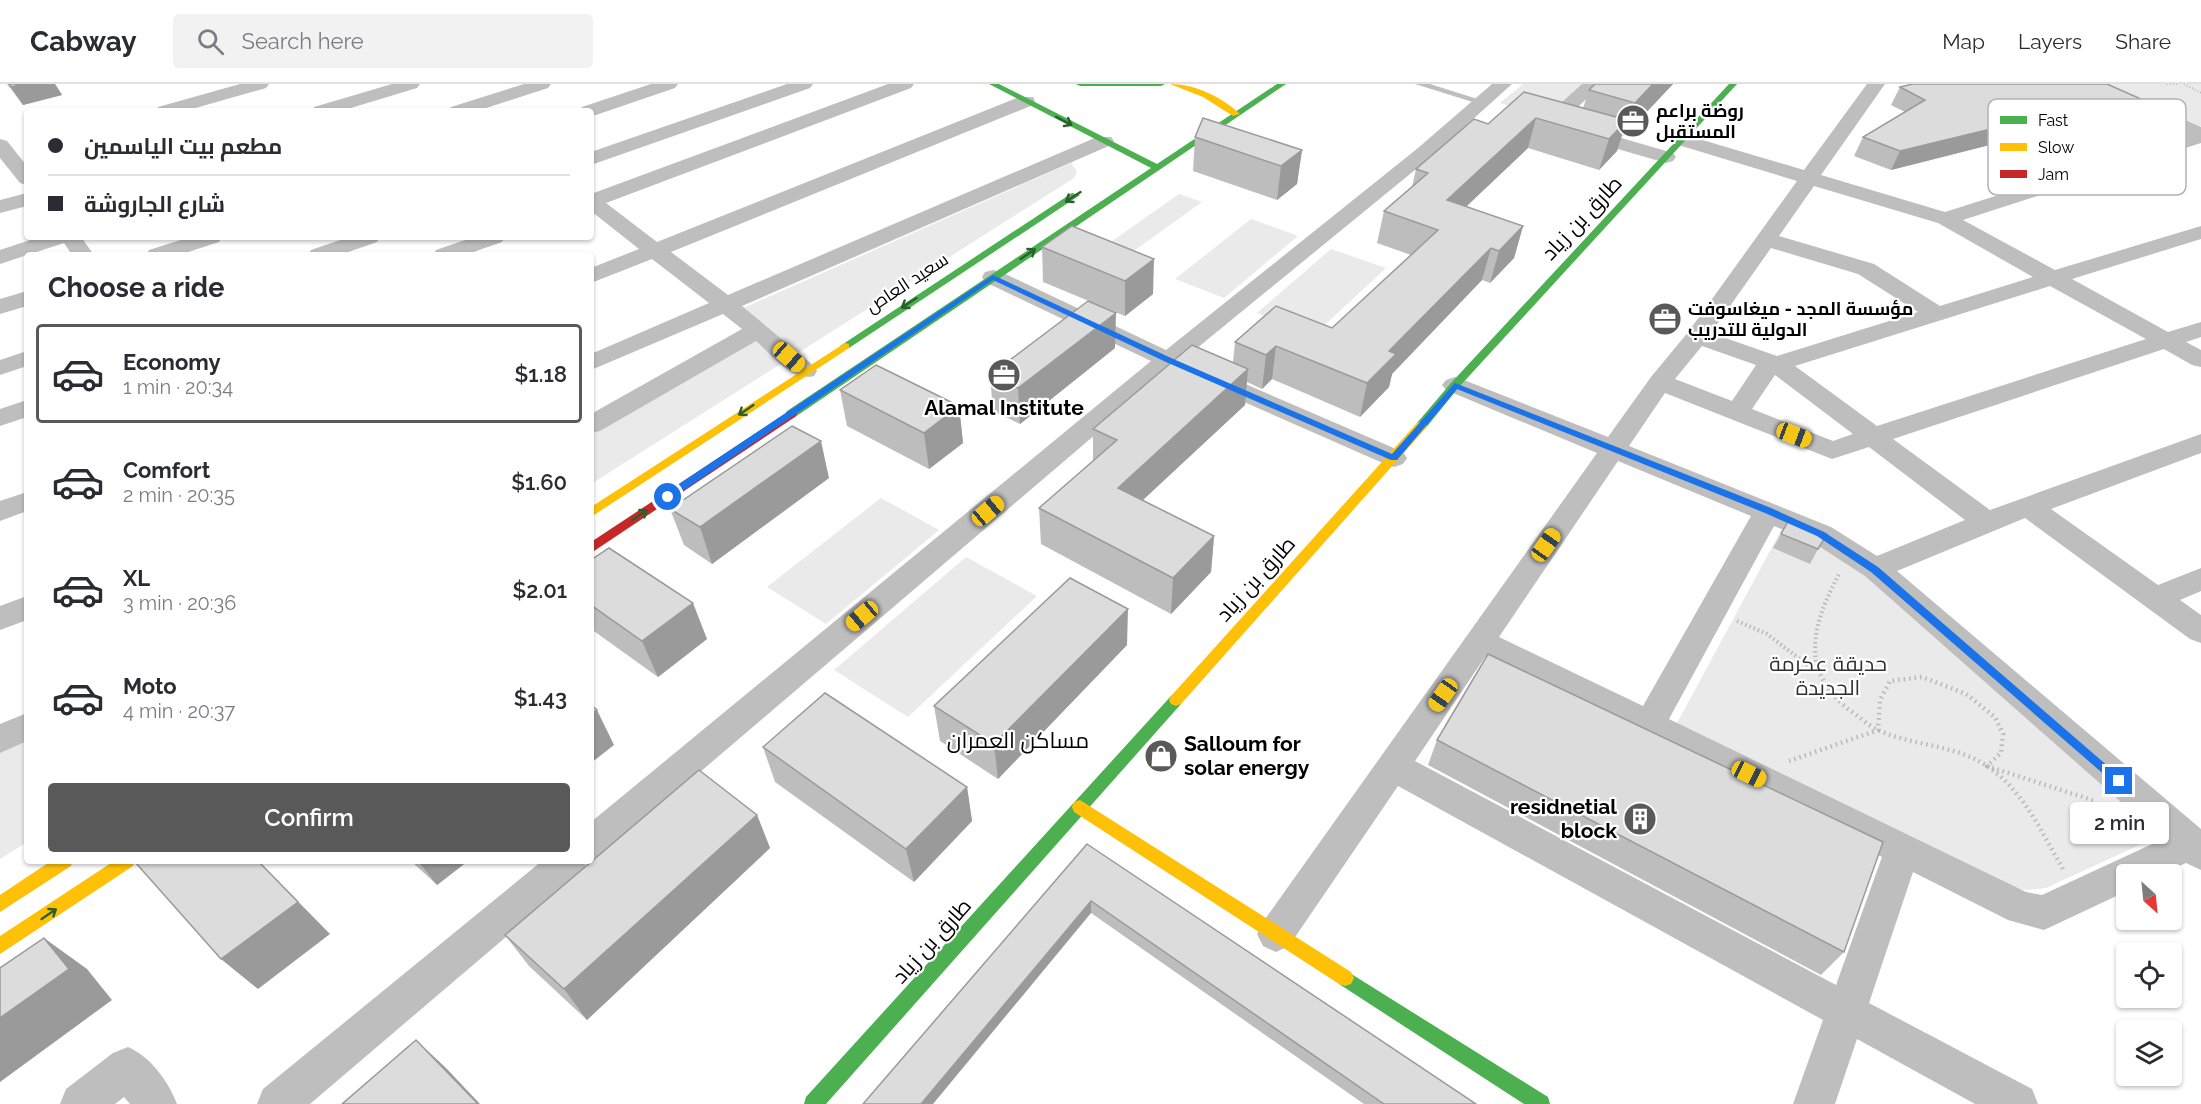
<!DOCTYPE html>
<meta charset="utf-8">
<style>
body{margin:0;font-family:Raleway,Cairo,sans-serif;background:#f2f2f3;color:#2b2b33;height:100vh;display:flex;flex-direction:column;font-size:22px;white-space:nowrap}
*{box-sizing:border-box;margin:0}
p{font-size:20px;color:#7c7c81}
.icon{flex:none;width:33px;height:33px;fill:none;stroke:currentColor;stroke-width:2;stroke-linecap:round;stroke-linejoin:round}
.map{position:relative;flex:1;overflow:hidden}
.side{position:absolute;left:24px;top:168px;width:570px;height:612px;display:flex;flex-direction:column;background:#fff;border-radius:6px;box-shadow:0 2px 4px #0004}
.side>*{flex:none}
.hud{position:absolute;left:24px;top:24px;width:570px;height:132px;border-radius:6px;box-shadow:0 2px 4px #0004;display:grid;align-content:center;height:132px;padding:0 24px;background:#fff}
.needle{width:39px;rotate:153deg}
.buttons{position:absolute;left:2116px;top:780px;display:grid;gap:12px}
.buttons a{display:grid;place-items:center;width:66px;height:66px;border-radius:6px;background:#fff;box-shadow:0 2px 4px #0004;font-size:30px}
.end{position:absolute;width:27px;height:27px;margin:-14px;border:8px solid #1a73e8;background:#fff;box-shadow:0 0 0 3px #fff}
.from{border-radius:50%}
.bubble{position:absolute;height:42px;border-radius:6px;background:#fff;box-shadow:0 2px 4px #0004;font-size:20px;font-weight:600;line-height:42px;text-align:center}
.car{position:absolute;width:18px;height:36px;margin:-18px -9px;border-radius:8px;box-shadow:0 0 4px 2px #0007;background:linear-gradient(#f5c518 24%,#345 0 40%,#f5c518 0 76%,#345 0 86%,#f5c518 0)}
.hud b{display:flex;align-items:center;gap:21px;height:57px;font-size:22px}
.hud b+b{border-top:2px solid #e1e1e2}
.hud i{width:15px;height:15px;background:#2b2b33}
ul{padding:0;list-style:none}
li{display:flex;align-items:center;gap:18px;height:99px;margin:0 12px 9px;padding:0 12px;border:3px solid transparent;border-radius:6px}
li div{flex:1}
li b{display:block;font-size:22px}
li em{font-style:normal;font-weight:600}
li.selected{border-color:#595959}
li>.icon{width:54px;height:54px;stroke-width:1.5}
h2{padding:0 24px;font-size:27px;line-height:72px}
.button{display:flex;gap:12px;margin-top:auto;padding:12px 24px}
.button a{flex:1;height:69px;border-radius:6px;background:#595959;color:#fff;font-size:24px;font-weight:600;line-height:69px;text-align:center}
header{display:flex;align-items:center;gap:36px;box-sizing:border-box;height:84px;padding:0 30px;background:#fff;border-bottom:2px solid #e1e1e2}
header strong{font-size:28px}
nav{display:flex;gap:33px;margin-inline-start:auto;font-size:21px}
.search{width:420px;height:54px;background:#f2f2f3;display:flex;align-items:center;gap:15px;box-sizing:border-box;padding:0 21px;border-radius:6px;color:#7c7c81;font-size:22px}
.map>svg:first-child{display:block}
.green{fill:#eaeaea}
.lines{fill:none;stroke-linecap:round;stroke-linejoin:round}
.path-far2{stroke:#b8b8b8;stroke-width:2;stroke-dasharray:1 2;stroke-linecap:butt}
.path-far1{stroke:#b8b8b8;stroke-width:4;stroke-dasharray:1.5 3;stroke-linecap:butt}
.path{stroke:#b8b8b8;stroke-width:4.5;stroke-dasharray:1.5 4;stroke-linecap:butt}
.lane{fill:#bebebe;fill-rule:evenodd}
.street{fill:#bebebe;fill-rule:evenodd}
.fast{fill:#4caf50;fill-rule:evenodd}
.slow{fill:#ffc107;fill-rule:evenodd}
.jam{fill:#c62828;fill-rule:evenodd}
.wall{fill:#bdbdbd}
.shaded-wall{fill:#9a9a9a}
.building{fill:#dcdcdc;stroke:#9a9a9a;stroke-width:1.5}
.oneway{stroke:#2a602c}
.route{fill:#1a73e8}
.labels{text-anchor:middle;stroke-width:4.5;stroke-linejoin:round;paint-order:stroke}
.far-poi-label{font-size:18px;font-weight:bold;fill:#000;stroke:#fff;text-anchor:start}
.far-street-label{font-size:18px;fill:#000;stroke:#fff}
.street-label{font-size:21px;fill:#000;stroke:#fff}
.poi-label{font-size:21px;font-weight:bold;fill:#000;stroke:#fff}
.park-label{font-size:21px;fill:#2f2f2f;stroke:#fff}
.neighbourhood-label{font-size:22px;fill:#000;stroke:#fff}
.key{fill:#fff;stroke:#b2b2b2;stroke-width:1.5}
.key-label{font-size:16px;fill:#000}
</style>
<header>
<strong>Cabway</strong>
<div class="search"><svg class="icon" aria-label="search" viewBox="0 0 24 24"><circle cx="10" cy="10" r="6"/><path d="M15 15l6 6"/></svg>Search here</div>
<nav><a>Map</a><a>Layers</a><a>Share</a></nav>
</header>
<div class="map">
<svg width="2201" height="1020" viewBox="0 0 2201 1020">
<rect width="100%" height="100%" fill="#fff"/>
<g class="green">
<path d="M1523,0H1582L1545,33L1500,19Z"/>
<path d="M2102,0H2201V42L2198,43Z"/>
<path d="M1071,79L1077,87L1074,94L591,400V346L768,243L741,225Z"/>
<path d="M1179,110L1202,118L1131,169L1108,160Z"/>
<path d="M1251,135L1298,152L1224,214L1175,195Z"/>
<path d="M1331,165L1386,184L1314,251L1257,229Z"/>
<path d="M881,414L939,446L826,540L767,503Z"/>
<path d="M1785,439L1821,450L2153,726L2148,757L2046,804L2028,806L2009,804L1676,641Z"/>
<path d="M966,473L1037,512L908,633L834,586Z"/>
<path d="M27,656V758L0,775V669Z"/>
</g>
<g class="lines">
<g class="path-far2">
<path d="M2167,0H2178"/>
<path d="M2184,0L2201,9"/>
</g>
<g class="path-far1">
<path d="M1737,537L1767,550L1809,582"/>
<path d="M1817,582C1810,549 1824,519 1839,490"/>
</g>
<g class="path">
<path d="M1807,580L1816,587"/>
<path d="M1816,580C1824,602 1836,617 1855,630C1862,635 1869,642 1878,646C1912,662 1954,660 1987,682C2023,706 2042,749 2063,785"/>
<path d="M1789,677L1878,646L1880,616L1890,597L1922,593L1966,610L1995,633L2003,650L2001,669L1987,682L2095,717"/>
</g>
<path class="lane" d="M1415,0H1430L1487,18L1479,20Z"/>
<g class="street">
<path d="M240,0H269L266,4L185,27H156L158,23Z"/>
<path d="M392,0H420L417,4L341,27H312L314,23Z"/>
<path d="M524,0H551L548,4L477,27H449L451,23Z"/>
<path d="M651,0H678L675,4L596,31L591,32V27H580L582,23Z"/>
<path d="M787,0H813L810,4L591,81V68Z"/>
<path d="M888,0H914L911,4L606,119L657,158L1019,13H1033L1035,17L1033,21L671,168L728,211L1097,53H1111L1114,57L1111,61L742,222L814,282L817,287L814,292C792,298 772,271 756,257L600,347L591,349V330L742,245L723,230L591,286V270L709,219L652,175L591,199V184L639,165L591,127V110Z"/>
<path d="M1492,0H1512L1432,72L1185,274L1403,368L1407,374L1403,380L1394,383L1385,380L1171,286L604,770L591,775V738L1151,277L985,198L982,193L985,188L993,186L1001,188L1166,266L1418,64Z"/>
<path d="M1582,0H1602L1557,43H1543L1541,39L1543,35Z"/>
<path d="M1867,0H1885L1821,91L1945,128L2187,51L2082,4L2079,0H2103L2201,43V59L1963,136L2055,186L2201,142V155L2072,195L2168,248L2201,238V253L2186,258L2201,266V283L2192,281L2164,265L1893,355L1990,426L2201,350V369L2051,425L2158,501L2201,484V507L2180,516L2201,531V559L2190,555L2025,434L1897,487L2201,745V786L2186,779L2162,790H2127V807L2044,846L2008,836L1913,788L1869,919L2032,1005L2038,1020H1975L1857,955L1835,1020H1793L1823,936L1398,702L1289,862L1276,868L1263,862L1257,850L1263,838L1597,369L1446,306L1442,301L1446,296L1455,293L1464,296L1608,353L1651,293L1689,247L1797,97L1675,60L1672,56L1675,52H1689L1804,86ZM1814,102L1938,139L2033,193L1940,222L1874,180L1779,152ZM1771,164L1858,190L1918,228L1777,272L1711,249ZM2050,202L2146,255L1877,342L1795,282ZM1702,262L1756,281L1732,317L1675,295ZM1775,291L1853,350L1833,357L1752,325ZM1665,309L1832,375L1869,363L1965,436L1877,472L1831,443L1629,362ZM1618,377L1751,432L1643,622L1499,553ZM1774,442L1811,457L1865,492L2163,755L2042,811L2026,808L1669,635ZM1485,573L1882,773L1836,901L1415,677Z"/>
<path d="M1580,42L1673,69L1676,73L1673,77L1666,79L1573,52L1570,48L1573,44Z"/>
<path d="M0,55L7,57L27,82V101L20,99L0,74Z"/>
<path d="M27,109V122L0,129V116Z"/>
<path d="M39,153H81L94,171H72L64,159L0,180V166Z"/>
<path d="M190,153H222L219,158L179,171H146L149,166Z"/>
<path d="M349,153H380L377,158L340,171H308L311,166Z"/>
<path d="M474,153H505L502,158L465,171H433L436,166Z"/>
<path d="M27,207V222L0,230V215Z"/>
<path d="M27,267V282L0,291V276Z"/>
<path d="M27,316V333L0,342V325Z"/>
<path d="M27,408V427L0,437V417Z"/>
<path d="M27,512V536L0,546V522Z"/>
<path d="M27,629V657L0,669V640Z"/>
<path d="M542,777H587L582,788L310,1020H257L263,1005Z"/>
<path d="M128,963C151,973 168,997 177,1020H130L124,1013L115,1020H60L66,1005L113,969Z"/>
</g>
<g class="fast">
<path d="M989,0H999L1157,80L1277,0H1286L795,333H787L785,330L787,327L1151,84Z"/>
<path d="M1076,0H1165L1161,2H1080Z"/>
<path d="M1729,0H1737L1459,303L1425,345H1417L1415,342L1417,339L1451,299Z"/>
<path d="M1072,109L1080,111L849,264H841L840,262Z"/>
<path d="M1176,610L1181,612L1183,616L1181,620L826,1020H804L806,1013L1171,612Z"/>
<path d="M1345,886L1548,1013L1550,1020H1524L1339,900L1336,894L1339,888Z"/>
</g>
<g class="slow">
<path d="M1170,0C1195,0 1222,13 1240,30L1233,32L1203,13Z"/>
<path d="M845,259L849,260V264L591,433V423Z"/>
<path d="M1421,338L1425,339L1427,342L1425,345L1181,620L1176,622L1171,620L1169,616L1171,612L1417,339Z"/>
<path d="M1080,716L1351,888L1354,894L1351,900L1345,902L1339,900L1074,728L1072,723L1074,718Z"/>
<path d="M51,777H73L71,782L0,828V811Z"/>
<path d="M114,777H135L133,782L0,870V852Z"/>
</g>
<path class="jam" d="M791,326L797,330L795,333L591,469V458Z"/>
</g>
<g class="wall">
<path d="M7,0H55L62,11L23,21Z"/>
<path d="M1595,0H1673L1624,52L1622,51L1617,67L1599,86L1528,64L1466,123L1523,142L1514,174L1490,199L1482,196L1392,290L1389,303L1360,333L1272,295L1262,305L1247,298L1245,321L1143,416L1214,452L1211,488L1171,530L1041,460L1039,424L1093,377V345L1233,278L1235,258L1332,244L1411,171L1377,159L1384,127L1412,103L1416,85L1488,40L1583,24L1589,6Z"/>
<path d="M1900,3L2150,19L2138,37L2080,52L2061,43L1891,86L1854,72L1863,53L1905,28L1891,21Z"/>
<path d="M1195,53L1302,66L1297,100L1277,116L1193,87Z"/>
<path d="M1072,142L1153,210L1125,232L1043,198L1042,163Z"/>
<path d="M1115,264L1020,340L993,327L990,291Z"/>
<path d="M840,306L959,322L963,359L929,385L847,342Z"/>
<path d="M829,394L712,480L684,461L670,425Z"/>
<path d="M1790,434L1818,465L1810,480L1773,464Z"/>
<path d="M591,476L707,555L658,593L591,545Z"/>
<path d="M1127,561L998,695L940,657L934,622Z"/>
<path d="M1437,656L1844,868L1821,891L1428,681Z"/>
<path d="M763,663L967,703L972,737L914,798L775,698Z"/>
<path d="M757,731L770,764L587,936L529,882L505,851Z"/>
<path d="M1087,760L1476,1020H1364L1091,829Z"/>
<path d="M411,777H468L437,801Z"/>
</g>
<g class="shaded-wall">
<path d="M23,0H55L62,11L23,21L11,3Z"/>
<path d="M1653,0H1673L1624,52L1635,19Z"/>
<path d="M2150,19L2138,37L2080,52L2092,34Z"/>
<path d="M2073,25L2061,43L1891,86L1900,67Z"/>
<path d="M1536,34L1528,64L1439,148L1447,116Z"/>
<path d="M1627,36L1617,67L1599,86L1609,55Z"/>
<path d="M1302,66L1297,100L1277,116L1281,82Z"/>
<path d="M1523,142L1514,174L1490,199L1499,167Z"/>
<path d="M1491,164L1482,196L1392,290L1389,303L1360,333L1367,299L1389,267Z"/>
<path d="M1154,175L1153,210L1125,232V197Z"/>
<path d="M1116,229L1115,264L1020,340L1018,304Z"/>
<path d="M1276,262L1272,295L1262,305L1266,271Z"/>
<path d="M1248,285L1245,321L1117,440L1118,404Z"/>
<path d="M959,322L963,359L929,385L924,349Z"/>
<path d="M821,357L829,394L712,480L700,443Z"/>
<path d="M1214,452L1211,488L1171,530L1173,494Z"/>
<path d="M693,519L707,555L658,593L642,557Z"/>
<path d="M1128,525L1127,561L998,695L994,660Z"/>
<path d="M597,626L614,661L591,679V630Z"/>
<path d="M967,703L972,737L914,798L906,765Z"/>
<path d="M757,731L770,764L587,936L564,905Z"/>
<path d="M258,777L330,850L258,905L221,875Z"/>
<path d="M418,777H468L437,801Z"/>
<path d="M1091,817V829L933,1020H921Z"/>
<path d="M44,854L87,885L112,916L0,998V934Z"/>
<path d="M416,956L446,984L480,1020H478Z"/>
</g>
<g class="building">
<path d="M9,0H23L11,3Z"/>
<path d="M1595,0H1653L1635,19L1589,6Z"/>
<path d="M1913,0H2107L2150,19L2092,34L2073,25L1900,67L1863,53L1925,16L1900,3Z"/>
<path d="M1524,8L1627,36L1609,55L1536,34L1447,116L1523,142L1499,167L1491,164L1389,267L1396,270L1367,299L1276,262L1266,271L1235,258L1276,222L1332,244L1438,146L1384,127L1428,89L1416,85L1474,35L1488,40Z"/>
<path d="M1203,34L1302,66L1281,82L1195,53Z"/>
<path d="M1072,142L1154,175L1125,197L1042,163Z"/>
<path d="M1088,217L1116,229L1018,304L990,291Z"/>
<path d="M1192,261L1248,285L1118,404L1214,452L1173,494L1039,424L1117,356L1093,345Z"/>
<path d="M876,281L959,322L924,349L840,306Z"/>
<path d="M792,342L821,357L700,443L670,425Z"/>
<path d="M1790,434L1827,450L1818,465L1781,450Z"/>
<path d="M609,464L693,519L642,557L591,521V476Z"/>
<path d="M1070,494L1128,525L994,660L934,622Z"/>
<path d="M1488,570L1883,758L1844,868L1437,656Z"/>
<path d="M825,609L967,703L906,765L763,663Z"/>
<path d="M591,621L597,626L591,630Z"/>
<path d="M699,686L757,731L564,905L505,851Z"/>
<path d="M1087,760L1476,1020H1384L1091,817L921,1020H863Z"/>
<path d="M136,777H258L298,818L221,875L135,778Z"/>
<path d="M44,854L69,885L0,934V884Z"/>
<path d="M416,956L478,1020H342Z"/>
</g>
<defs><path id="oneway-shaft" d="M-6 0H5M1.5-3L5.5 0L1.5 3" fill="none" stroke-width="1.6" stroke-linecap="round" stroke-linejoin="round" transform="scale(1.5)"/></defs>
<g class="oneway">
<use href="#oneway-shaft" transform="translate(1064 37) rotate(28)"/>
<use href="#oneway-shaft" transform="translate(1073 113) rotate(147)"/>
<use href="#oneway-shaft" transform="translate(1028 170) rotate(-34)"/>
<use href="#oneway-shaft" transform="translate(909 219) rotate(147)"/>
<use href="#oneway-shaft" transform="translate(746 326) rotate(146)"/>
<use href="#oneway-shaft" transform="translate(640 431) rotate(-34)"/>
<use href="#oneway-shaft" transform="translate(49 830) rotate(-34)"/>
</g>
<path class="route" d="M993,191L1171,274L1392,370L1455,299L1771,424L1824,448L1878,483L2125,697L2123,700H2115L1871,488L1817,452L1765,429L1457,305L1397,376H1391L1166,278L993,196L671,415H664V410Z"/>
<defs>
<symbol id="office-disc" viewBox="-11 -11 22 22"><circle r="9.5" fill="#595959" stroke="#fff"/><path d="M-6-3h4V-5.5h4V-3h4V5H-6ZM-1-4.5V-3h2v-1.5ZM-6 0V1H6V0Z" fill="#fff"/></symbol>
<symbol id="shop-disc" viewBox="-11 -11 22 22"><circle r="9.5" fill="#595959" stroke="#fff"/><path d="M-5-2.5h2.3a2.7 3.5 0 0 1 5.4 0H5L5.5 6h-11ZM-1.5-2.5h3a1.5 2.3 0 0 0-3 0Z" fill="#fff"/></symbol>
<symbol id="building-disc" viewBox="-11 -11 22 22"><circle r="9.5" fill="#595959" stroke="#fff"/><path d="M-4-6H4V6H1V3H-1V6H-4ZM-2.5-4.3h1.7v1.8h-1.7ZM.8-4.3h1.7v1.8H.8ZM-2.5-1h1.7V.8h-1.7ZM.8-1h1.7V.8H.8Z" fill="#fff"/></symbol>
</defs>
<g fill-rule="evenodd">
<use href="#office-disc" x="1614" y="18" width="38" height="38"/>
<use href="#office-disc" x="1646" y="216" width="38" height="38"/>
<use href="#office-disc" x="985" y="272" width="38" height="38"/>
<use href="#shop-disc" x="1142" y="653" width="38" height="38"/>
<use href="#building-disc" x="1621" y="716" width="38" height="38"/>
</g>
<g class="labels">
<g class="far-poi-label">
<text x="1656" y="33">روضة براعم<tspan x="1656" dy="21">المستقبل</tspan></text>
<text x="1688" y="231">مؤسسة المجد - ميغاسوفت<tspan x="1688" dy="21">الدولية للتدريب</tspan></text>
</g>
<g class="far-street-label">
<text transform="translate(907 199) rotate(-33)" y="6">سعيد العاص</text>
</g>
<g class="street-label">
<text transform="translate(1582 134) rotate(-47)" y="7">طارق بن زياد</text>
<text transform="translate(1256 495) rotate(-48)" y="7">طارق بن زياد</text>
<text transform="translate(932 857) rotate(-48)" y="7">طارق بن زياد</text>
</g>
<g class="poi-label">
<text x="1004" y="331">Alamal Institute</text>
<text x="1184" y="667" text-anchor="start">Salloum for<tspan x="1184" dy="24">solar energy</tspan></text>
<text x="1617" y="730" text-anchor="end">residnetial<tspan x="1617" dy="24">block</tspan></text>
</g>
<g class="park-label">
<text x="1828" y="587">حديقة عكرمة<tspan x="1828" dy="24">الجديدة</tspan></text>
</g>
<g class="neighbourhood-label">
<text x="1018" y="664">مساكن العمران</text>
</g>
</g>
<rect x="1988" y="15" width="198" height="96" rx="9" class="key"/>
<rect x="2000" y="32" width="27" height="8" fill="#4caf50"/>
<rect x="2000" y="59" width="27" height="8" fill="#ffc107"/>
<rect x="2000" y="86" width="27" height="8" fill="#c62828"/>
<g class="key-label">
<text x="2038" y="42">Fast</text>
<text x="2038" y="69">Slow</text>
<text x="2038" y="96">Jam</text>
</g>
</svg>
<div class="buttons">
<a><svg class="needle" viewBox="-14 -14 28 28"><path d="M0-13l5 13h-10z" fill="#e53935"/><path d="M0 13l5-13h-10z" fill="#7c7c81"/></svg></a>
<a><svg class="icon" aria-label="locate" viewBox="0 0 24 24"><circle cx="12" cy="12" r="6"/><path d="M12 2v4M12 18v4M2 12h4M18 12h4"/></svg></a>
<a><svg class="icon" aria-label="layers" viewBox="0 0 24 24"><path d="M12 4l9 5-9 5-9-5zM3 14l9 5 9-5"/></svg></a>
</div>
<i class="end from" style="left:668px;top:413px"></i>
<i class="end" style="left:2119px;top:697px"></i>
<div class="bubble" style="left:2070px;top:718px;width:99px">2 min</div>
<i class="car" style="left:789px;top:273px;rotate:131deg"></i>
<i class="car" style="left:1794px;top:351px;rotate:111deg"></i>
<i class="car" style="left:988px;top:427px;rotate:50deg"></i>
<i class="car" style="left:1546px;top:461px;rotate:35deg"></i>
<i class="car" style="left:862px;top:532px;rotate:230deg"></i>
<i class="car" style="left:1443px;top:611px;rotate:215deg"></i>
<i class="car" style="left:1749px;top:690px;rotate:116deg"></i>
<div class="hud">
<b><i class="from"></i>مطعم بيت الياسمين</b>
<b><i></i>شارع الجاروشة</b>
</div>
<section class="side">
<h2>Choose a ride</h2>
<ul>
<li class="selected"><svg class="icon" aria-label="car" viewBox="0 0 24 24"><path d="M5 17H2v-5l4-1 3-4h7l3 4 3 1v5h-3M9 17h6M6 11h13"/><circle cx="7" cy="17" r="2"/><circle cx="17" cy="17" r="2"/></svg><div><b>Economy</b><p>1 min · 20:34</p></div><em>$1.18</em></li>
<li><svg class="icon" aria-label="car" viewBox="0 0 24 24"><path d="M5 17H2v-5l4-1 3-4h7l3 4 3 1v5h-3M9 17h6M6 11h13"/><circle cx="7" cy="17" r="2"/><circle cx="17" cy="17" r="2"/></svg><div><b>Comfort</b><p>2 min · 20:35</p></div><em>$1.60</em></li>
<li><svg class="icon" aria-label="car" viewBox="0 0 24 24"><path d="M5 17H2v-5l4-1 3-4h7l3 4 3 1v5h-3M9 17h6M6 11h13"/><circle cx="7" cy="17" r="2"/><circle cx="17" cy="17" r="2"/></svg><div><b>XL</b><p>3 min · 20:36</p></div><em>$2.01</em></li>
<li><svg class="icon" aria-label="car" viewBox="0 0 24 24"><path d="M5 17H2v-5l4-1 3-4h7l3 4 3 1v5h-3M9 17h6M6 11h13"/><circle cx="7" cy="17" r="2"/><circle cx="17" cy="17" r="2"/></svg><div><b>Moto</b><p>4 min · 20:37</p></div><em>$1.43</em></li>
</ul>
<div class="button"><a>Confirm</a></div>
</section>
</div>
